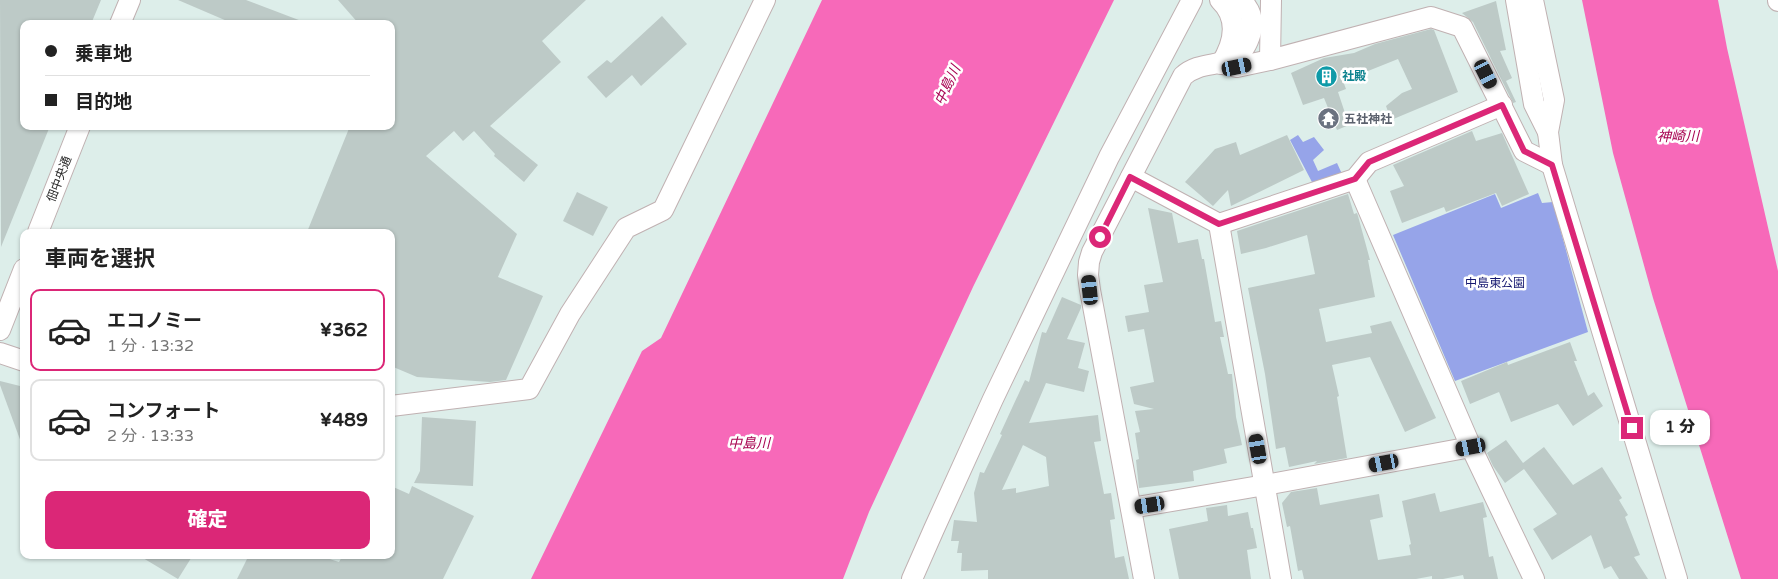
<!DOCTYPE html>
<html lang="ja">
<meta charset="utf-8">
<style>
body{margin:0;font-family:"Varela Round","Noto Sans JP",sans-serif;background:#f2f2f2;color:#222;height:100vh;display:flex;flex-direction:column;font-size:19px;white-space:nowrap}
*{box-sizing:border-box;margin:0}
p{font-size:16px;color:#767676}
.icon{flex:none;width:28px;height:28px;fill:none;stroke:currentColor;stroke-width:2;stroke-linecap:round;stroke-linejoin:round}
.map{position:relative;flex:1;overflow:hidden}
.details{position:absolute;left:20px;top:229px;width:375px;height:330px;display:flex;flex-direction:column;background:#fff;border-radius:10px;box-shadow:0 1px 4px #0004}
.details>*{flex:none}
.banner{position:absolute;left:20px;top:20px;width:375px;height:110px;border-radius:10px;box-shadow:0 1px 4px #0004;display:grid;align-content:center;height:110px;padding:0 25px;background:#fff}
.end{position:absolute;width:22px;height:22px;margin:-11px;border:6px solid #db2777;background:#fff;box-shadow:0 0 0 2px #fff}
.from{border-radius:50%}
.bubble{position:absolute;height:35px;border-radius:10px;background:#fff;box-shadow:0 1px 4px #0004;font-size:16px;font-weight:800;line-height:35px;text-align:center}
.car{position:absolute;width:15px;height:30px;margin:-15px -8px;border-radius:6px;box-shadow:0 0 4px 1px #0007;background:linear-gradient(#222 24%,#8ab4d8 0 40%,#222 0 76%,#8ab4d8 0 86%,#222 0)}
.banner b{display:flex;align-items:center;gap:18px;height:48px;font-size:19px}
.banner b+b{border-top:1px solid #e0e0e0}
.banner i{width:12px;height:12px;background:#222}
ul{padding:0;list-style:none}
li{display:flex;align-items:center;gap:15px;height:82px;margin:0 10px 8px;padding:0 15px;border:2px solid #e0e0e0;border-radius:10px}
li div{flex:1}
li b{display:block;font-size:19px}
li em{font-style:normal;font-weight:800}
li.current{border-color:#db2777}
li>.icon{width:45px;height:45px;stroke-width:1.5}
h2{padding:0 25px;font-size:22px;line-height:60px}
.action{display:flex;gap:10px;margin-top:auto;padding:10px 25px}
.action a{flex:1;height:58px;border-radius:10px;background:#db2777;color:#fff;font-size:20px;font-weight:800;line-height:58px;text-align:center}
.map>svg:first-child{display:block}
.green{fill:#96a4e9}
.water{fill:#f769b9}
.building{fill:#bdcac7;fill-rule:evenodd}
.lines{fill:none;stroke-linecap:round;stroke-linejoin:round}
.minor-casing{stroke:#c0b1b2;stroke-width:22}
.minor{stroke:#fff;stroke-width:20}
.route{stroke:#db2777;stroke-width:6}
.labels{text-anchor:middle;stroke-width:5;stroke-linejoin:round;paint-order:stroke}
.culture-label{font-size:12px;font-weight:bold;fill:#0d838f;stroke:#fff;text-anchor:start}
.worship-label{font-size:12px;font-weight:bold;fill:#5b616d;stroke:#fff;text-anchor:start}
.street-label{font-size:12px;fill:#2c2c2c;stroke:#fff}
.park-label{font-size:12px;fill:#151870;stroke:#fff}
.water-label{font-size:14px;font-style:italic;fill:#a80452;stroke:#fff}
</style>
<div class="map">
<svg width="1778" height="579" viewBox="0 0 1778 579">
<rect width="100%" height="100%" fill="#ddeeea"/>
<g class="green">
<path d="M1298,135L1303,142L1314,137L1324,150L1313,160L1318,171L1337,163L1342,174L1313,184L1290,140Z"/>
<path d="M1538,193L1542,203L1553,202L1588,332L1455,381L1393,235L1495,194L1501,208Z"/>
</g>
<g class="water">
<path d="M822,0H1114L973,287L869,512L843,579H531L642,351L661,338Z"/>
<path d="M1582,0H1718L1727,48L1778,271V579H1741L1653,298L1613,153Z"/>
</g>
<g class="building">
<path d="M0,0H101L91,24H24V126H50L1,247Z"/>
<path d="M178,0H246L304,22V24H234Z"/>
<path d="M338,0H586L542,41L561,62L490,126L538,165L524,182L494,156L495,154L474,131L463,141L454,131L426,156L517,234L498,277L543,296L506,380L490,382L417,377L391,366V232H307L350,126H391V24H359Z"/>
<path d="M1496,1L1506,50L1500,51L1512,78L1506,81L1516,102L1513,103L1473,22L1462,13Z"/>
<path d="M662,16L687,44L641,86L632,75L606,98L587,77L607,60L611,63Z"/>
<path d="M1431,29L1434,30L1458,92L1391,120L1386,106L1402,93L1412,89L1398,59L1343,81L1346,89L1338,92L1349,125L1337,130L1324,98L1303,105L1291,73L1324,58L1354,53L1375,44Z"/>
<path d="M1472,131L1476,141L1502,133L1529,194L1502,206L1496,193L1446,212L1444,207L1402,223L1390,191L1404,186L1393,165Z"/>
<path d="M1287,135L1304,170L1231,206L1228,190L1213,206L1185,182L1215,149L1236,142L1240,155Z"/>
<path d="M577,192L608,207L593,236L563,221Z"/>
<path d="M1348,194L1354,214L1357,213L1358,216L1370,260H1368L1375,297L1319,309L1326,342L1372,333L1370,326L1391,321L1436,418L1405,432L1370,357L1332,365L1339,396L1337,397L1347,458L1314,464L1317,461L1289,467L1285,447L1276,449L1265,374L1248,288L1315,274L1307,235L1266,248L1241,254L1237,231Z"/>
<path d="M1148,208L1172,213L1178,243L1198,239L1202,259H1204L1215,322L1221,321L1224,337H1220L1228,374H1232L1236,417L1242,445L1224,449L1227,463L1193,471L1194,481L1139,488L1136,460L1139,459L1135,433L1140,432L1135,411L1154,409L1134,404L1130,387L1154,382L1144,329L1128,332L1125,316L1149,312L1144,285L1163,282Z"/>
<path d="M1062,297L1081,305V308L1067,339L1085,343L1078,368L1089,371L1084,392L1046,383L1029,423L1098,415L1101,441L1094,442L1104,494L1111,493L1115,519L1110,520L1115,558L1124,556L1129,579H988V570L961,571L962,553H957L959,541H951L954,520L977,522L974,493L980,472L984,473L1002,435L1000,434L1025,380L1029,382L1042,332L1046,333ZM1023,445L1046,457L1049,486L1016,493V488L1002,490Z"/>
<path d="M1570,342L1577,361H1574L1588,396L1594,392L1603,406L1573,426L1558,404L1511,422L1499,392L1470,404L1461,381L1507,362L1508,365Z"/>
<path d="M0,381L24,387V444L22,445L0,385Z"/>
<path d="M422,417L476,421L473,486L414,483L420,471Z"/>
<path d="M1506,440L1523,463L1544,447L1573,485L1602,467L1622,498L1619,500L1628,515L1625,517L1640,555L1634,557L1648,579H1619L1611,566L1604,569L1591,535L1552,560L1533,529L1557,514L1524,469L1505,483L1493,466L1487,453Z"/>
<path d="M391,486L409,494L412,486L474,516L443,579H237L249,555H317L339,562L343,555H391Z"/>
<path d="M1317,488L1320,505L1379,494L1383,517L1370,520L1378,560L1411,555L1409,545L1411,544L1402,501L1435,493L1440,512L1483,502L1487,517L1483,518L1489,557L1493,556L1498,579H1464L1463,575L1443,579H1432V576L1416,579H1304L1302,570L1298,571L1290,526L1287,527L1282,503L1291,492Z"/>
<path d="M1227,505L1228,516L1248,512L1251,528H1253L1257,548L1247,550L1251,579H1179L1169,529L1208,521L1206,508Z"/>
<path d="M138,555H193L178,579Z"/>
</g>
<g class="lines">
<defs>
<g id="minor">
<path d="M1220,0C1240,19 1234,43 1221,64"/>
<path d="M1516,0L1534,104L1548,132"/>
<path d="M1533,0L1554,100L1548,132L1552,165L1677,579"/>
<path d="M1778,0V1"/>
<path d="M120,24L130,0"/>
<path d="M1270,60L1271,0"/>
<path d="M1223,64L1237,67L1270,60L1431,17L1462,27L1524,151L1552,165"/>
<path d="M1131,177L1219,224L1355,179L1369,162L1502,105"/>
<path d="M1355,179L1471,447L1534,579"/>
<path d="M1219,224L1281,579"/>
<path d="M38,232L80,126"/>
<path d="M0,330L24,269"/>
<path d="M0,353L24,361"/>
<path d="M391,406L529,389L570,314L626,228L663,210L765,0"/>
<path d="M1131,508L1265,485L1471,447"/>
<path d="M912,579L934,529L993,399L1109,157L1192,0"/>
<path d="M1144,579L1090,290L1088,275L1089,262L1092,252L1183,76C1206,55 1239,76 1251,32C1254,20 1250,9 1241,0"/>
</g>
</defs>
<use href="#minor" class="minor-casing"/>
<use href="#minor" class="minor"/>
</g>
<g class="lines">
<path class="route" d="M1100,237L1130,177L1219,224L1355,179L1369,162L1502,105L1524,151L1552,165L1632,428"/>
</g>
<defs>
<symbol id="building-disc" viewBox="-11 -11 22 22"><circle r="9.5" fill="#0f9aa8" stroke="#fff"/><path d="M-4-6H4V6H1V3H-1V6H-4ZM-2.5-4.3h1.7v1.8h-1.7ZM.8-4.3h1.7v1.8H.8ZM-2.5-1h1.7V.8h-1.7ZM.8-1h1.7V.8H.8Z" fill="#fff"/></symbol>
<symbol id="temple-disc" viewBox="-11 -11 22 22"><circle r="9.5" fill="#6b7280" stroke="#fff"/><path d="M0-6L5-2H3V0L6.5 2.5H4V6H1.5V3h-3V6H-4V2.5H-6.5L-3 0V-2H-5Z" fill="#fff"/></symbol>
</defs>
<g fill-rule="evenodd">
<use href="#building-disc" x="1314" y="64" width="25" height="25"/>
<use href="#temple-disc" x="1316" y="106" width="25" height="25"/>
</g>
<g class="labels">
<g class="culture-label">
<text x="1342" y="80">社殿</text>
</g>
<g class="worship-label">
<text x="1344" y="123">五社神社</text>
</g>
<g class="street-label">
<text transform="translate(59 179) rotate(-69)" y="4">佃中央通</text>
</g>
<g class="park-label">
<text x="1495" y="287">中島東公園</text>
</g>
<g class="water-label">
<text transform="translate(947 85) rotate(-65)" y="5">中島川</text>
<text x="1678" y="141">神崎川</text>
<text x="749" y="448">中島川</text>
</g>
</g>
</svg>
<i class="end from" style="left:1100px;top:237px"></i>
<i class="end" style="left:1632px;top:428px"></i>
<div class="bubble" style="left:1650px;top:410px;width:60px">1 分</div>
<i class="car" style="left:1237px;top:67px;rotate:78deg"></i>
<i class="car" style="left:1486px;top:74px;rotate:153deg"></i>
<i class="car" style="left:1090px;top:290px;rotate:354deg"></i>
<i class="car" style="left:1471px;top:447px;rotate:259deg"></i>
<i class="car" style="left:1258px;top:449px;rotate:350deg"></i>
<i class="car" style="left:1384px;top:463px;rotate:259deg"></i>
<i class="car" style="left:1150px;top:505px;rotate:261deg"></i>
<div class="banner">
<b><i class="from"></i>乗車地</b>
<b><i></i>目的地</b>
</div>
<section class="details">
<h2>車両を選択</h2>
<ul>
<li class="current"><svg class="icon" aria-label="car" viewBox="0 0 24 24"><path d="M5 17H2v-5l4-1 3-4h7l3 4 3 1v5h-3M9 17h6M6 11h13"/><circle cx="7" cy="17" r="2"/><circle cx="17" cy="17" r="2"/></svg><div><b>エコノミー</b><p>1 分 · 13:32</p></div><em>¥362</em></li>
<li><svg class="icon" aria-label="car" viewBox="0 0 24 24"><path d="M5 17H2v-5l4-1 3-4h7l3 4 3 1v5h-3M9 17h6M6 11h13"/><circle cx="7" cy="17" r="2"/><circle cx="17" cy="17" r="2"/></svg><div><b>コンフォート</b><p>2 分 · 13:33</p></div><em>¥489</em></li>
</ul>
<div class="action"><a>確定</a></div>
</section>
</div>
